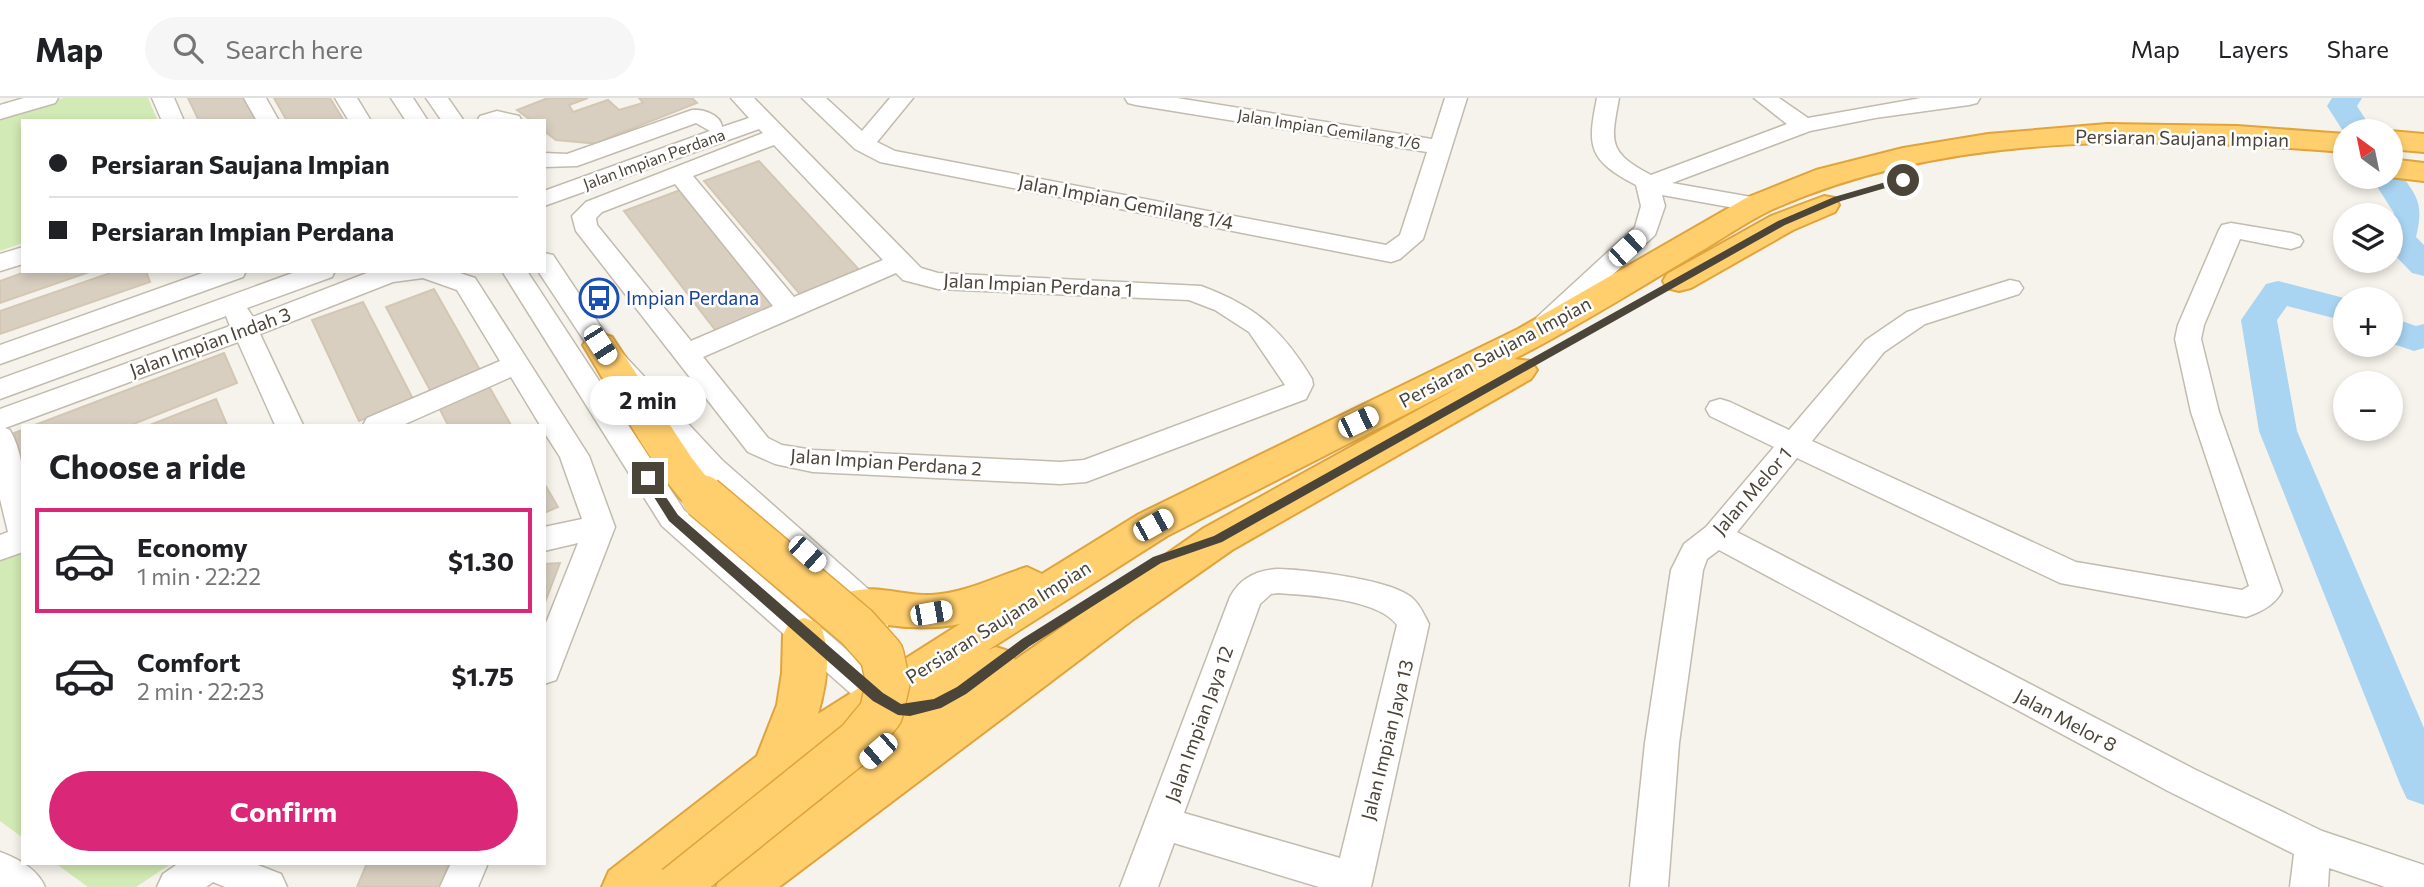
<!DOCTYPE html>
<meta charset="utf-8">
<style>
body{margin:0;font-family:Commissioner,sans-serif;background:#f6f6f6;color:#202124;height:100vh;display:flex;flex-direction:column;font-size:26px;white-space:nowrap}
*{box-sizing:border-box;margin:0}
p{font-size:23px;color:#757577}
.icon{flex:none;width:38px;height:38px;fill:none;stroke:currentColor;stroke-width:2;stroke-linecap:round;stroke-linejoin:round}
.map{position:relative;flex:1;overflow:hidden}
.panel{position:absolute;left:21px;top:326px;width:525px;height:441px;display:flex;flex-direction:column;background:#fff;border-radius:0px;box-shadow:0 4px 10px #0003}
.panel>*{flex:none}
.guide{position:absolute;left:21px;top:21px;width:525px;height:154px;border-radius:0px;box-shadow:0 4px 10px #0003;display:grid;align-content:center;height:154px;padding:0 28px;background:#fff}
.needle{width:46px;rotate:327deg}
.tools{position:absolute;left:2333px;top:21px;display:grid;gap:14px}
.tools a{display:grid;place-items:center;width:70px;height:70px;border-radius:50%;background:#fff;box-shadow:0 4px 10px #0003;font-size:35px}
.end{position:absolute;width:32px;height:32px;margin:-16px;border:9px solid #4b4439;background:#fff;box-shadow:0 0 0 4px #fff}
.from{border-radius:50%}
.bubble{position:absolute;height:49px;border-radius:24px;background:#fff;box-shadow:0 4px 10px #0003;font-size:23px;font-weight:700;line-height:49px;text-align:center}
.car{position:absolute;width:21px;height:42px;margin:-21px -10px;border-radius:9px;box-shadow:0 0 5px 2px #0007;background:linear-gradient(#fff 24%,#345 0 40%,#fff 0 76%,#345 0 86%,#fff 0)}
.guide b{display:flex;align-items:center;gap:24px;height:66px;font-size:26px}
.guide b+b{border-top:2px solid #e0e0e0}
.guide i{width:18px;height:18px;background:#202124}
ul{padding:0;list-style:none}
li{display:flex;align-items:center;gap:21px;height:105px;margin:0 14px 10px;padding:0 14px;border:4px solid transparent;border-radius:0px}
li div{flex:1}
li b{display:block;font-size:26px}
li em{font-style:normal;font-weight:700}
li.on{border-color:#db2777}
li>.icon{width:63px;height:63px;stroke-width:1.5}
h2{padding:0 28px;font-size:32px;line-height:84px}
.action{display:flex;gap:14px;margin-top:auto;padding:14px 28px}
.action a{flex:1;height:80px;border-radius:42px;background:#db2777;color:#fff;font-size:28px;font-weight:700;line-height:80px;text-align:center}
header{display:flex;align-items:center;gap:42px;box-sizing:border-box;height:98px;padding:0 35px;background:#fff;border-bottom:2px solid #e0e0e0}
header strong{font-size:33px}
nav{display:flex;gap:38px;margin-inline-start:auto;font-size:24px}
.search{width:490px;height:63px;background:#f6f6f6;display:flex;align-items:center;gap:18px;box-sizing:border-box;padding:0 24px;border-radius:38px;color:#757577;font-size:26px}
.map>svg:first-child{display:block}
.green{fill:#d2eab5}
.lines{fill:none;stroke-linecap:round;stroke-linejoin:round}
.river{fill:#a9d4f2;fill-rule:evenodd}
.building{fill:#d8cfc1;stroke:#d3c7b4;stroke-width:2}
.minor-casing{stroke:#c2bbae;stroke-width:3}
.highway-casing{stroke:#e0a43c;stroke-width:4}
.minor{fill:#fff;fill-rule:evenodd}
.highway{fill:#ffcf6e;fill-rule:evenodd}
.highway-bridge-casing{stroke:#e0a43c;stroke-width:46;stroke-linecap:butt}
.highway-bridge{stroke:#ffcf6e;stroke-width:43}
.route{fill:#4b4439}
.labels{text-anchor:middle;stroke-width:5;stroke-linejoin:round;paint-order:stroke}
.far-street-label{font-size:16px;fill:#4b4439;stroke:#fff}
.street-label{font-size:19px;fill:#4b4439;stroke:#fff}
.transit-label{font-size:19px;fill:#164399;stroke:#fff;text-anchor:start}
</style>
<header>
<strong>Map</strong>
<div class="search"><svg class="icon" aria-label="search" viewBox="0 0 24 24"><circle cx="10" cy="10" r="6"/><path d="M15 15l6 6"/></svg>Search here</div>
<nav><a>Map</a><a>Layers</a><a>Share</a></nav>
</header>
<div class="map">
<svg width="2424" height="789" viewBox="0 0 2424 789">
<rect width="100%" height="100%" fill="#f6f3ec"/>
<g class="green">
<path d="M64,0H148L158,23H23V145L0,153V19Z"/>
<path d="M23,453V740L0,723V463Z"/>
<path d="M55,765H172L136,789H88Z"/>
</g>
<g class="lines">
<g class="river">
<path d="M2332,0H2362L2357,8L2373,33H2345V36L2327,8Z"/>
<path d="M2390,70L2398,72C2418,100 2424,105 2416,139L2424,147V178L2412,175L2390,152V122L2394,115L2371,79H2390Z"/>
<path d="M2278,183L2348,201H2345V223L2287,208L2277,222L2297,333L2424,630V707L2407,701L2400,686L2259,333L2241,222L2266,186Z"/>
<path d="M2390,219L2416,228L2424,226V250L2414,253L2390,245Z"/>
</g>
</g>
<g class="building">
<path d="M188,0H244L256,23H199Z"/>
<path d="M274,0H330L344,23H287Z"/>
<path d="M548,0H588L569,7L573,14L608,2L619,12L643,5L639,0H692L697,5L608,40L599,46L556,42L544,33V23H532L517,12Z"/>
<path d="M759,63L863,176L804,201L704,83Z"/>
<path d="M683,91L782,210L719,237L624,113Z"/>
<path d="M28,173H92L0,205V183Z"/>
<path d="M116,173H146L150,184L0,236V213Z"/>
<path d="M434,191L481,274L431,294L386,209Z"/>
<path d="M363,204L413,301L359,323L312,222Z"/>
<path d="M224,255L237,285L131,327H35Z"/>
<path d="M487,285L511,327H448L437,306Z"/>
<path d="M216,301L227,327H150Z"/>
<path d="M23,332V370L14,335Z"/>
<path d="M544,385L558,409L544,415Z"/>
<path d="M560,465L544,507V466Z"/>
<path d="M367,765H449L440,789H357Z"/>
</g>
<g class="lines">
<defs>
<g id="minor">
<path d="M24,0H58L55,5L0,21V7Z"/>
<path d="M152,0H174L184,23H162Z"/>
<path d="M244,0H266L279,23H257Z"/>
<path d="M335,0H357L371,23H349Z"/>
<path d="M391,0H413L428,23H406Z"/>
<path d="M426,0H448L464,23H442Z"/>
<path d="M731,0H754L921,170L938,175L1201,188C1255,208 1282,231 1312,281L1313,287L1306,301L1086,384L1060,386L813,374L775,366L748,354L576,133L572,118L586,104L763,35L759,31L544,108V93L710,33L696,25L577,68L544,69V55L567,56L692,12C704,11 721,17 722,29L749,20ZM774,47L883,162L794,199L693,78ZM675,86L773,208L691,243L597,127L596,120L602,114ZM896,175L903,182L938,191L1189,202L1215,212L1249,234L1285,287L1084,362L1060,364L813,352L782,347L768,340L703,259Z"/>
<path d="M802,0H826L862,33L890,0H913L877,44L895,53L1386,147L1400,137L1427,54L1136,7L1128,5L1125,0H1177L1432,41L1445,0H1467L1423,141L1400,161L1391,164L880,64L855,51Z"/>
<path d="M1597,0H1619C1611,44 1607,54 1651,77L1787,26L1754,0H1779L1808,20L1921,0H1980L1977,5L1969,7L1875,20L1810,33L1672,85L1757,100L1765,102L1769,107L1765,112L1757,114L1662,97L1665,108L1655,137L1555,231L1546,234L1537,231L1533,225L1537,219L1635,129L1641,108L1636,87C1588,62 1587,49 1597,0Z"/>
<path d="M497,13L519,18L522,23H477L480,18Z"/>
<path d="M2231,125L2291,135L2300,138L2303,143L2300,148L2291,151L2240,141L2204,227L2201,241L2219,314L2282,493C2275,507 2261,514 2246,519L2060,485L1797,360L1737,434L2194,671L2322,733L2424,767V789H2385L2329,770L2328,789H2290L2294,756L2168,693L1719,452L1707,461L1703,472L1679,645L1668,789H1630L1645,645L1671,472L1684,446L1706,429L1774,349L1710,318L1706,311L1710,304L1720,301L1730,304L1789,332L1866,242L1907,214L2010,182L2019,184L2023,190L2019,196L1925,226L1884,254L1812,343L2076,464L2242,492L2249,488L2191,314L2175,241L2178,227L2219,132L2222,127Z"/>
<path d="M23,149V166L0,173V156Z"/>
<path d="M544,155L553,157L609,241L722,362L875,497L890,524L885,533L874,537L863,533L853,515L702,378L591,253L538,173H544Z"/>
<path d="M208,173H246L243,179L0,266V247Z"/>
<path d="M298,173H335L332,179L247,210L253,219L372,173H454L475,180L589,358L615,429L556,582L544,586V530L578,445L544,453V429L582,421L560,359L544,334V327H540L511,279L403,327H363L367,320L500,263L457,192L423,180L393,184L260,236L303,327H275L238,244L5,330L10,332C30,367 23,415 23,454L0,462V437L8,434L0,401V311L230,228L226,218L0,301V281Z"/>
<path d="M502,173H527L684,412L890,589L895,599L890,609L878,613L866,609L662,428Z"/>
<path d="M1278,471C1308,472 1389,481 1411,499C1420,506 1424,517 1429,526L1371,789H1319L1174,745L1158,789H1120L1230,499C1240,480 1257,472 1278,471ZM1278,495C1308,497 1379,501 1397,527L1340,760L1184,715L1260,506L1271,496Z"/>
<path d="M0,754C19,761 37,771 45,789H0Z"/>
<path d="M179,765H253L281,776L287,789H225L213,784L206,789H157L163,776Z"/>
<path d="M451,765H488L478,789H440Z"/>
</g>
<g id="highway">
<path d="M2107,26L2237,28L2345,36V54C2153,39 1950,32 1771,112C1746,124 1722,141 1698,155C1637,191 1577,229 1514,261L1531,263L1537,272L1531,281L1232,452L1135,520L779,789H716L723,773L823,701L816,686L823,671L880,622L789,686L663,789H602L609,773L757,658L777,607L782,575L783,537L789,525L804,520L819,525C833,552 826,588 818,616L960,526C923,533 885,529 849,518L843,506L849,494C875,486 904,498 931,497C966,495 995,479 1027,469L1042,476L1139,416L1518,231L1746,100L1816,72L1903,50L1988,36ZM1467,285L1204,430L1015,562L1011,554L996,549L988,552L1167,438Z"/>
<path d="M2390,33L2424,36V54L2390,51Z"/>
<path d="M2390,61L2424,65V83L2389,79Z"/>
<path d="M1824,98L1835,100L1839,107L1835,114L1793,132L1691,190L1679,193L1667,190L1663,183L1667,176L1771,118Z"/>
<path d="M600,235L612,239L691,359L722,399L717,409C708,412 700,415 691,410C668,397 601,276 583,247L588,239Z"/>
</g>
</defs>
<use href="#minor" class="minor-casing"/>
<use href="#highway" class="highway-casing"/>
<use href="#minor" class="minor"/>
<use href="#highway" class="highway"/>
<defs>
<path id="highway-bridge" d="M676,789L858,643L881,615L888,585L882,557L857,529L703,399"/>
</defs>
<use href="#highway-bridge" class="highway-bridge-casing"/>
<use href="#highway-bridge" class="highway-bridge"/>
</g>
<path class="route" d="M1903,79L1908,82L1906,84L1841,103L1785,127L1222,444L1161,465L1030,548L966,596L941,610L910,618L898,617L873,603L669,423L642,380L644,377H651L678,417L883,595L901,606L934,601L957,589L1022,541L1153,459L1214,438L1778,123L1834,99Z"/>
<defs>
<symbol id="bus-ring" viewBox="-11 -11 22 22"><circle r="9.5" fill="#fff" stroke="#1a4fb4" stroke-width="1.5"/><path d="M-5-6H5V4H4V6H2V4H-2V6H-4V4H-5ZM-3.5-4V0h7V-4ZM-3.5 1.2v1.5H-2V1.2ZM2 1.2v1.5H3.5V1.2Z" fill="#1a4fb4"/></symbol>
</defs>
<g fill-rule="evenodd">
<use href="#bus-ring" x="577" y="178" width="44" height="44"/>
</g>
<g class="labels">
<g class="far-street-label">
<text transform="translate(1329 31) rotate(9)" y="6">Jalan Impian Gemilang 1/6</text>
<text transform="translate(654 61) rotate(-20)" y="6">Jalan Impian Perdana</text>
</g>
<g class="street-label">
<text transform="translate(2182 40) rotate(1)" y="7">Persiaran Saujana Impian</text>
<text transform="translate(1126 104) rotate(11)" y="7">Jalan Impian Gemilang 1/4</text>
<text transform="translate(1038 187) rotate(3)" y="7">Jalan Impian Perdana 1</text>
<text transform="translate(210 244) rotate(-20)" y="7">Jalan Impian Indah 3</text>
<text transform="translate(1495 254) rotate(-28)" y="7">Persiaran Saujana Impian</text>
<text transform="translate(886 364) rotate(4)" y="7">Jalan Impian Perdana 2</text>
<text transform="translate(1752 393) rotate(-49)" y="7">Jalan Melor 1</text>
<text transform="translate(998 524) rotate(-32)" y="7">Persiaran Saujana Impian</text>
<text transform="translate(2066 622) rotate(28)" y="7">Jalan Melor 8</text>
<text transform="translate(1199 626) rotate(-70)" y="7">Jalan Impian Jaya 12</text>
<text transform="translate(1387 642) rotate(-76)" y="7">Jalan Impian Jaya 13</text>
</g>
<g class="transit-label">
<text x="626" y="207">Impian Perdana</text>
</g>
</g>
</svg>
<div class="tools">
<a><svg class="needle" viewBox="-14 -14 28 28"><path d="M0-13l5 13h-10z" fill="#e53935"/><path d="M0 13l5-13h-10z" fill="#757577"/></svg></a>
<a><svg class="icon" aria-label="layers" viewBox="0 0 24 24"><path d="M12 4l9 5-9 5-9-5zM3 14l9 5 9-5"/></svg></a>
<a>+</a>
<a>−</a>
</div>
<i class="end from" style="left:1903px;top:82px"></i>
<i class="end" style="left:648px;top:380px"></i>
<div class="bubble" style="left:590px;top:278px;width:116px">2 min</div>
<i class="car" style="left:1627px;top:150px;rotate:47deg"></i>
<i class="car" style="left:600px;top:247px;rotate:147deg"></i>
<i class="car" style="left:1358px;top:324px;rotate:64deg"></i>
<i class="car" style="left:1153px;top:427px;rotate:61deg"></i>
<i class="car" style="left:807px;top:456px;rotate:132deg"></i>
<i class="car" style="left:931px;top:515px;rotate:80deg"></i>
<i class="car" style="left:878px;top:653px;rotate:229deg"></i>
<div class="guide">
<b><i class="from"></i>Persiaran Saujana Impian</b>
<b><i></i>Persiaran Impian Perdana</b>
</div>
<section class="panel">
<h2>Choose a ride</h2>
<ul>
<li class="on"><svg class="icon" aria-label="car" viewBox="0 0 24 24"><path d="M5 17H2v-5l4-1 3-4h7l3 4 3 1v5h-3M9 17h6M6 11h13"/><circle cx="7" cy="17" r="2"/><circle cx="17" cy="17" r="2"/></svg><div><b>Economy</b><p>1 min · 22:22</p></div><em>$1.30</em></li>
<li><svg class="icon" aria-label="car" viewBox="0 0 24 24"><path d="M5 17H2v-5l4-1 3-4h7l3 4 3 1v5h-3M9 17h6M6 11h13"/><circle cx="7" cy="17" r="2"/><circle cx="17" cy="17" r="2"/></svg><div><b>Comfort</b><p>2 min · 22:23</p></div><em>$1.75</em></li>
</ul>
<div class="action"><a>Confirm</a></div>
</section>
</div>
